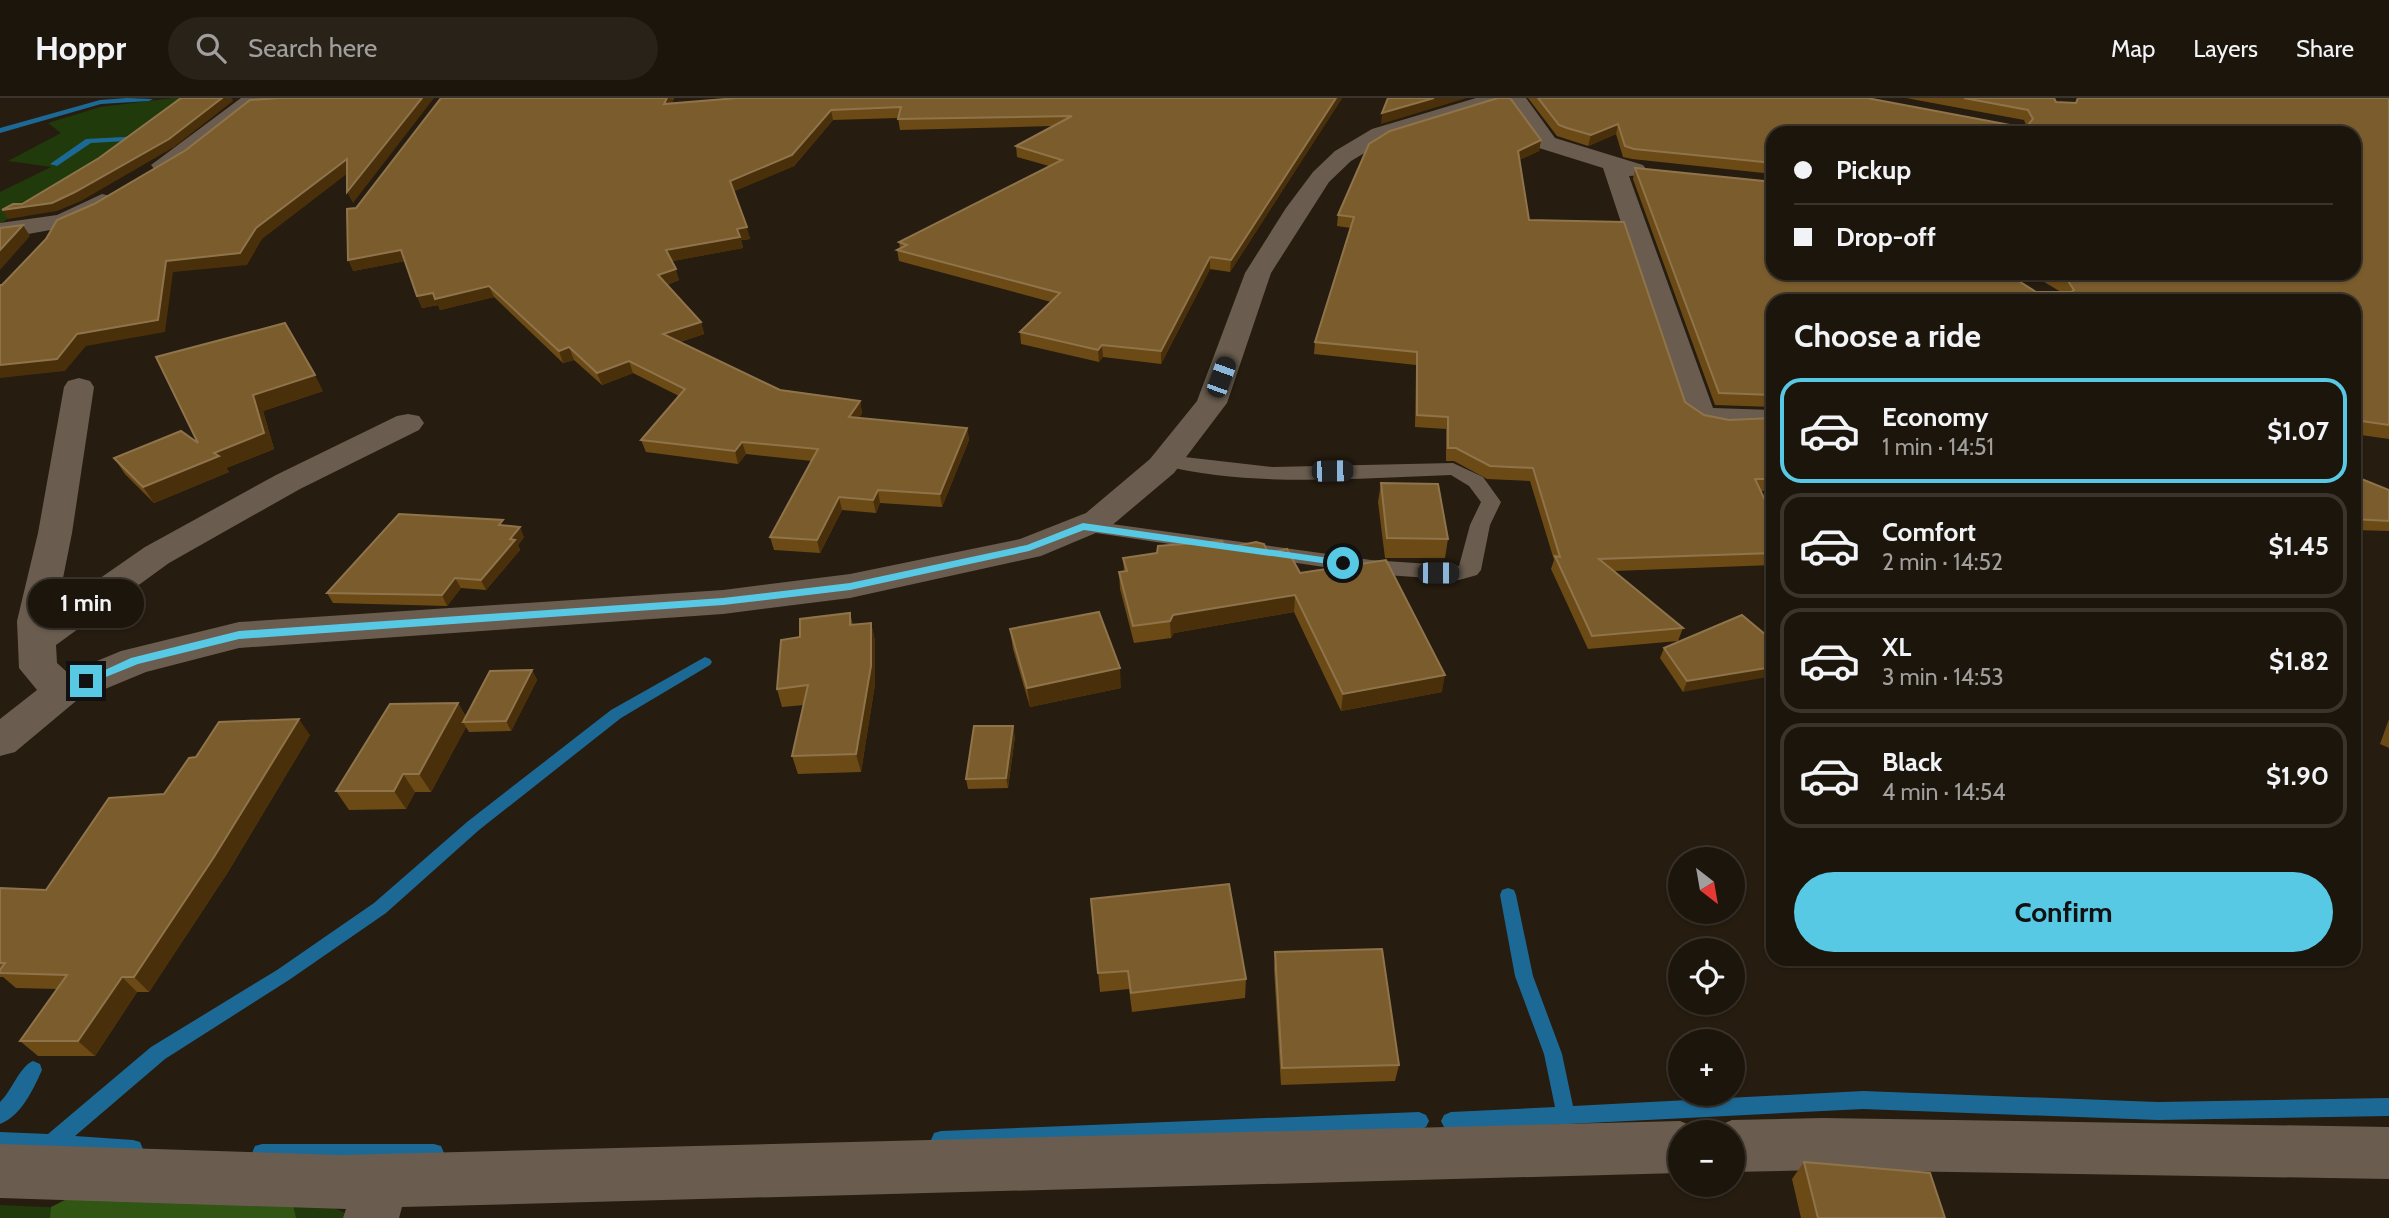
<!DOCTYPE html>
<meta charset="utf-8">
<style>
body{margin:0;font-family:Cabin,sans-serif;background:#292219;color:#f1f3f6;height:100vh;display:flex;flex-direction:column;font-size:26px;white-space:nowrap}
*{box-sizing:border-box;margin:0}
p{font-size:23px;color:#a09f9d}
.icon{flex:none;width:38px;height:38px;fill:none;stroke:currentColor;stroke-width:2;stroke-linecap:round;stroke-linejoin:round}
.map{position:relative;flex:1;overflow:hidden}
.drawer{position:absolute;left:1766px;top:196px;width:595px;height:672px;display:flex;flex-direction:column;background:#1c150b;border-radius:21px;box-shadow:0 2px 5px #0004,0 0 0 2px #3a342c}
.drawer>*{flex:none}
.hud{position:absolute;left:1766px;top:28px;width:595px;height:154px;border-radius:21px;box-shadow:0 2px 5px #0004,0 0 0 2px #3a342c;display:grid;align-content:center;height:154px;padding:0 28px;background:#1c150b}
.needle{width:46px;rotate:149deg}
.controls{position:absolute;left:1668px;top:749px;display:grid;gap:14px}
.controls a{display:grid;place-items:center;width:77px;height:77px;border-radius:50%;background:#1c150b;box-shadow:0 2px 5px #0004,0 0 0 2px #3a342c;font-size:35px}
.end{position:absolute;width:32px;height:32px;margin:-16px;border:9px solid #58c9e4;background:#111;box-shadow:0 0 0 4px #111}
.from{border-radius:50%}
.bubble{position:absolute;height:49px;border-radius:24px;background:#1c150b;box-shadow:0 2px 5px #0004,0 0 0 2px #3a342c;font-size:23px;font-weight:700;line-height:49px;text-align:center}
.car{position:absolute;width:21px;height:42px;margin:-21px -10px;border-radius:9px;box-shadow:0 0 5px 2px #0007;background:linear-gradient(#222 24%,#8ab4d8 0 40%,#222 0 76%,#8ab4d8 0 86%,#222 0)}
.hud b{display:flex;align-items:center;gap:24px;height:66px;font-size:26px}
.hud b+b{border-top:2px solid #3a342c}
.hud i{width:18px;height:18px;background:#f1f3f6}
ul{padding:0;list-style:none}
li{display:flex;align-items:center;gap:21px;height:105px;margin:0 14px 10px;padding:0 14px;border:4px solid #3a342c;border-radius:21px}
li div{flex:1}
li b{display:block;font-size:26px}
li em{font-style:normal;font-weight:700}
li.current{border-color:#58c9e4}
li>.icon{width:63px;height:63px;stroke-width:1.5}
h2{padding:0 28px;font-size:32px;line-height:84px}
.button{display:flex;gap:14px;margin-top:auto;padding:14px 28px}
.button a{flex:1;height:80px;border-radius:42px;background:#58c9e4;color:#111;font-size:28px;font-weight:700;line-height:80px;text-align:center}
header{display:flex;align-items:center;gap:42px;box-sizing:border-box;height:98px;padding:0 35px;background:#1c150b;border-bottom:2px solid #3a342c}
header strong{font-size:33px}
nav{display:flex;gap:38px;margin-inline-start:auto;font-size:24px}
.search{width:490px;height:63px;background:#292219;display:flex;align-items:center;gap:18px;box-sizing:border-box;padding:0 24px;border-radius:38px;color:#a09f9d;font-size:26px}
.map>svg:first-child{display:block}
.green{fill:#203a0b}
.forest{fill:#315513}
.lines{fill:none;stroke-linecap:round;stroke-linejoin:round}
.stream{fill:#1d6996;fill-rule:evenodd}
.service{fill:#6a5d4f;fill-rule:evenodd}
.minor{fill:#6a5d4f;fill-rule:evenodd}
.wall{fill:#6c4a16}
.shaded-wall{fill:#49300a}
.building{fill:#7b5c2d;stroke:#8f744b;stroke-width:2}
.route{fill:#58c9e4}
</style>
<header>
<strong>Hoppr</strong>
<div class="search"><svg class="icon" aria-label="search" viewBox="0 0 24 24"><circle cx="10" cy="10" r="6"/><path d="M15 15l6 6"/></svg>Search here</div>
<nav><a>Map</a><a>Layers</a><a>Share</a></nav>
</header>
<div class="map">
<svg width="2389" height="1120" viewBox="0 0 2389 1120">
<rect width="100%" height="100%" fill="#261c0f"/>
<g class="green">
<path d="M173,0H188L161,22L0,126V94L51,69L8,63L61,35L48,25L100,9Z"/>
<path d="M322,1104L347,1116V1120H0V1107L137,1113Z"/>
</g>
<path class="forest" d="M91,1089L293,1107L296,1120H50L51,1109Z"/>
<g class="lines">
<g class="stream">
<path d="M127,0L153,1L149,3L101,6L0,35V30L100,2Z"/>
<path d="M142,38L146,40L145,42L91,45L57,68L50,66L86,41Z"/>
<path d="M705,559L710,561L712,564L710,567L621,620L479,732L386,815L289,882L165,961L75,1038L133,1042L140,1044L143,1051L140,1058L133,1060L0,1052V1034L48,1036L151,949L277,872L374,805L467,724L611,612Z"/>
<path d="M1508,790L1514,792L1516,797L1533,878L1562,956L1573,1008L1863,993L2158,1004L2389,1000V1018L2158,1022L1863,1011L1451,1032L1444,1029L1441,1023L1444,1017L1451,1014L1555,1009L1544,956L1515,878L1500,797L1502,792Z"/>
<path d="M33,963L40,966L42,972C33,992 21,1018 0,1026V1004C12,993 19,969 33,963Z"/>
<path d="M1419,1014L1426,1017L1429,1023L1426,1029L1419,1032L941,1051L934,1049L931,1042L934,1035L941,1033Z"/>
<path d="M262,1046H434L441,1048L444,1055L441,1062L434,1064H262L255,1062L252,1055L255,1048Z"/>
</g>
<path class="service" d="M1167,357L1273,369L1453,365L1483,379L1501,404L1490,427L1481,472L1477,477L1459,482L1371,476L1076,432L1073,428L1076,424L1083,422L1371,462L1459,468L1470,427L1481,404L1469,388L1451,377C1355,380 1254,390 1160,367L1157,363Z"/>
<g class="minor">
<path d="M241,0H265L191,61L171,72H155L151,67Z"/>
<path d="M1476,0H1526L1555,40L1643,67L1647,72L1643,77L1629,78L1713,310L1773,312V330C1747,330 1700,339 1684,315L1603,70L1539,50L1507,4L1388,41L1351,63L1329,84L1271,175L1227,305L1174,375L1110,429L1041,458L850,500L723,516L239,550L146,574L76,603L15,654L0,658V621L37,592L19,570L17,523L38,435L64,289L68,283L79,280L90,283L94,289L72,435L57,510L145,449L276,377L397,318L408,316L419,318L424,325L419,332L300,391L169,465L56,547L57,565L68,575L121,553L239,524L723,492L850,476L1020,441L1086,415L1150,361L1197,303L1245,175L1286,110L1313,74L1335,53L1372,31Z"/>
<path d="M102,96L111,98L114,103L111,108L73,128L0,141V125L57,117Z"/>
<path d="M1822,1020L2389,1029V1081L1822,1072L1732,1074V1034H1711L1713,1030L1732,1022Z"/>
<path d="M1680,1023L1699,1031L1700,1034H1680V1075L402,1109L399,1120H343L346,1111L0,1100V1046L340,1057Z"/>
</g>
</g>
<g class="wall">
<path d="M441,0H674L672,5L737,0H1342L1230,174L1210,171L1161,266L1103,259L1099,264L1021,246L1020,234L1051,204L899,163L897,152L900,150L899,144L1049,68L1017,59L1016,48L1052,28L900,32L898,20L833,22L794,68L734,93L750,141L741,142L743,150L672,163L679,182L667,187L701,224L704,236L680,244L780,292L860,303L862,315L859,320L967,330L969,342L942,409L880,405L876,415L842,412L820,455L774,452L770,439L812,363L746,356L738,366L646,354L641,342L679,298L633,275L602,287L574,262L563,265L494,199L440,212L438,207L422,210L417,198L405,163L353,173L356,110Z"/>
<path d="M1528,0H1867L2010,27H2026L2024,22L1906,0H2054L2056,4L2075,5L2077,0H2389V341L2354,336V203H1773V309L1715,307L1633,81L1635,70L2036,194H2061L2029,175H2354L1773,35V76L1632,61L1623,59L1616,36L1588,48L1557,38Z"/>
<path d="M1541,42L1539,53L1519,62L1529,122L1685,304L1704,317L1729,322L1773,320V393H1761L1773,419V467L1614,473L1683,530L1678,543L1588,551L1551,471L1554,462L1530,383L1487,381L1454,363H1446V331L1415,329L1416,267L1314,256L1315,244L1351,130L1337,128L1338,117Z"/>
<path d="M156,259L323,293L263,313L274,351L226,370L229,374L154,405L125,376L114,360L198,345Z"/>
<path d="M2354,378L2389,392V433L2354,432Z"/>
<path d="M1381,385L1448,441L1445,460H1385L1378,404Z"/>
<path d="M505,427L524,439L518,447L520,452L486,492L461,490L447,508L333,505L327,495Z"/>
<path d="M1225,450L1268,455L1300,475L1442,594L1341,613L1294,514L1174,535L1171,540L1134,545L1120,491L1119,474H1124L1123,460Z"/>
<path d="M850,515L853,527L871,525L875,543V586L861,674L798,676L792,658L804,607L782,609L777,591L800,539Z"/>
<path d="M1742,517L1683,594L1660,560L1664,550Z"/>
<path d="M1010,531L1121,590L1030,609L1013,551Z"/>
<path d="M532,572L537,582L511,633L469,634L466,629L431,694H415L406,711L349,712L336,693L458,605L466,619Z"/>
<path d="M2389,621V650L2380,646Z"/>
<path d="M310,637L228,774L149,894H137L95,958H38L20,943L57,891L16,890L3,879H0V790L46,792L164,696L196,659Z"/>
<path d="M1015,638L1008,690L968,691L966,681Z"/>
<path d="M1091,801L1246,881L1245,900L1132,914L1129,891L1100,894Z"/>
<path d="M1275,854L1399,967L1395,983L1281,987L1274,871Z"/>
<path d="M1804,1064L1945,1120H1801L1792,1081Z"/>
</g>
<g class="shaded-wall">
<path d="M222,0H232L233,3L174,49L81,103L57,113L8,121L2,112L52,105Z"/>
<path d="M422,0H434L353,105L347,94Z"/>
<path d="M667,0L674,1L667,16L664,6Z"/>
<path d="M1336,0H1342L1230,174L1231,162Z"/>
<path d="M1434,0H1467L1381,26L1382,15Z"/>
<path d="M831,12L833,22L794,68L733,94L730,83Z"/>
<path d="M1618,26L1616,36L1588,48L1591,37Z"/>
<path d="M1541,42L1539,53L1516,63L1518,53Z"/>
<path d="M347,61L352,72L262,141L247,167L173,174L165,234L86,248L65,273L0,280V267L77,236L166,163L256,130Z"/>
<path d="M23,127L30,138L0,172V152Z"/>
<path d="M747,129L750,141L741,142L743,150L669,164L666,152L737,131Z"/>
<path d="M401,152L406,163L353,173L348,162Z"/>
<path d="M1210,159V171L1161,266V253Z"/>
<path d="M676,171L679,182L662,189L658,177Z"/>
<path d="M489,188L494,199L440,212L438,207L422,210L417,198L433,195Z"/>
<path d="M701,224L704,236L667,248L663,236Z"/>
<path d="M1102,247L1103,259L1099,264L1098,252Z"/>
<path d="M569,249L574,262L563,265L559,253Z"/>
<path d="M629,263L633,275L602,287L597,275Z"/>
<path d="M315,277L323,293L263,313L274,351L226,370L229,374L154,405L143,389L214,355L253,297Z"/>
<path d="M860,303L862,315L852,332L849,319Z"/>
<path d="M967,330L969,342L942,409L940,396Z"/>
<path d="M742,344L746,356L738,366L735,353Z"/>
<path d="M878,392L880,405L876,415L873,402Z"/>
<path d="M839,399L842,412L820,455L817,442Z"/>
<path d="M520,429L524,439L518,447L520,452L486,492L481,482Z"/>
<path d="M455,480L461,490L447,508L442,497Z"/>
<path d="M1295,497L1294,514L1174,535L1171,540L1170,523L1173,517Z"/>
<path d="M871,525L875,543V586L861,674L856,656Z"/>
<path d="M1773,569V578L1683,594L1687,583Z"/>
<path d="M1120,570L1121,590L1030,609L1027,590Z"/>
<path d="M532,572L537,582L511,633L506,623Z"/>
<path d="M1445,577L1442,594L1341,613L1343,596Z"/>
<path d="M458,605L468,623L463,624L466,629L431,694L419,676Z"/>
<path d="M299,621L310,637L228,774L149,894L134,879Z"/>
<path d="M1013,628L1015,638L1008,690L1006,680Z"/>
<path d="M403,676L415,694L406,711L394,693Z"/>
<path d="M122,879L137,894L95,958L78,943Z"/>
</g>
<g class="building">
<path d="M181,0H222L169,41L75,94L52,105L2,112L13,106H22L99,60Z"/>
<path d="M279,0H422L347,94V61L256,130L240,155L166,163L158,222L77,236L57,261L0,267V187H2L46,141L57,122L94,106L186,52L250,2Z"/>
<path d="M441,0H667L664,6L737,0H1336L1231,162L1210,159L1161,253L1102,247L1098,252L1020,234L1060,195L897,152L907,147L899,144L1062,62L1016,48L1072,18L898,21L901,9L831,12L792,57L730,83L747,129L737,131L740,139L666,152L676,171L658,177L701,224L663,236L780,292L860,303L849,319L967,330L940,396L878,392L873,402L839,399L817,442L770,439L818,351L742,344L735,353L641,342L685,291L629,263L597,275L569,249L559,253L489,188L435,201L433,195L417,198L401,152L348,162L347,111L356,110Z"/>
<path d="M1388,0H1434L1382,15Z"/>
<path d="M1498,0H1510L1541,42L1518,53L1529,122L1624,124L1685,304L1704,317L1729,322L1773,320V381H1755L1773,419V455L1599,461L1683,530L1592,538L1555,458L1560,459L1533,370L1490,368L1456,350H1448V319L1417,317V254L1315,244L1354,119L1338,117L1369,46L1390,33Z"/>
<path d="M1538,0H1867L2010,27H2028L2033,21L2028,12L1964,0H2054L2056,4L2076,5L2078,0H2389V327L2354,322V203H1773V297L1719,295L1635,70L1773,84V175H2006L2036,194H2071L2074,192L2068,183L2054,175H2354V35H1773V65L1634,51L1625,48L1618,26L1591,37L1567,30L1559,27Z"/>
<path d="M23,127L0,152V130Z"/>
<path d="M285,225L315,277L253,297L264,335L214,355L219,358L143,389L114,360L181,333L198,345L156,259Z"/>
<path d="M2354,378L2389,392V423L2354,421Z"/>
<path d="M1381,385L1438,386L1448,441L1387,440Z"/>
<path d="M399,416L503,422L499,427L520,429L510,441L515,442L481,482L455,480L442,497L327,495Z"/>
<path d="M1222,443L1225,450L1256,444L1264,446L1268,455L1287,451L1300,475L1386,462L1445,577L1343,596L1295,497L1173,517L1170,523L1133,528L1119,474L1127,473L1123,460L1157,455L1158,448Z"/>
<path d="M1099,514L1120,570L1027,590L1010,531Z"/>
<path d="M850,515V527L871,525V568L856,656L792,658L808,587L777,591L781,542L800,539V521Z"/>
<path d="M1742,517L1773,543V569L1687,583L1664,550Z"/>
<path d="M532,572L506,623L463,624L490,573Z"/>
<path d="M458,605L419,676H403L394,693H336L390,606Z"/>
<path d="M299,621L214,759L134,879H122L78,943H20L67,877L0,875V872L5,865H0V790L46,792L109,700L164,696L189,660L196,659L219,624Z"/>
<path d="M974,628H1013L1006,680L966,681Z"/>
<path d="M1229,786L1246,881L1131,895L1128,873L1098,875L1091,801Z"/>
<path d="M1382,851L1399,967L1282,970L1275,854Z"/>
<path d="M1804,1064L1930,1075L1945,1120H1818Z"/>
</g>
<path class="route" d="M1083,425L1343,462L1349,465L1343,468L1084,432L1029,453L850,492L723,507L239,541L138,566L86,587L81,583L131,560L239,533L723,500L850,485L1027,447Z"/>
</svg>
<div class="controls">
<a><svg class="needle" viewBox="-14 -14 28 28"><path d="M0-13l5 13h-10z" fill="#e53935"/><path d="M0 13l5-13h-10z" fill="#a09f9d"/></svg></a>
<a><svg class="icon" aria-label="locate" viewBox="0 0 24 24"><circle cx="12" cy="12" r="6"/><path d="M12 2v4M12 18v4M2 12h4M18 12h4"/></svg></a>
<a>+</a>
<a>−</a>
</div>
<i class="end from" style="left:1343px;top:465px"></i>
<i class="end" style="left:86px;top:583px"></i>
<div class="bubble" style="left:28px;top:481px;width:116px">1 min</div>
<i class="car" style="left:1221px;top:279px;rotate:20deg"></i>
<i class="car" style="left:1332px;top:373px;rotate:89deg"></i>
<i class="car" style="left:1438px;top:475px;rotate:90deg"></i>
<div class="hud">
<b><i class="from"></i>Pickup</b>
<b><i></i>Drop-off</b>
</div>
<section class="drawer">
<h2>Choose a ride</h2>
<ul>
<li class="current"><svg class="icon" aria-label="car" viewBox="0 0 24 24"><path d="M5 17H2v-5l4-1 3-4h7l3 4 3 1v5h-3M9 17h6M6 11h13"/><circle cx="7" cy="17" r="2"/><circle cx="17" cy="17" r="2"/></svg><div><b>Economy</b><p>1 min · 14:51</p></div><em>$1.07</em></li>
<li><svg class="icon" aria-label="car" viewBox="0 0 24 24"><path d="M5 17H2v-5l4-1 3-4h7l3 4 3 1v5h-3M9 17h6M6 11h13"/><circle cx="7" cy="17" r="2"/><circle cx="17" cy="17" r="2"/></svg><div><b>Comfort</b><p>2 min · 14:52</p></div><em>$1.45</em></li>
<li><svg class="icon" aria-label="car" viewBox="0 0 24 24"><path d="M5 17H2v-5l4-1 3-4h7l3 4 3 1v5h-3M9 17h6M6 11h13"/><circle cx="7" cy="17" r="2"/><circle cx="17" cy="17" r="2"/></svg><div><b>XL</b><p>3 min · 14:53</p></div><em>$1.82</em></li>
<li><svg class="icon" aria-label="car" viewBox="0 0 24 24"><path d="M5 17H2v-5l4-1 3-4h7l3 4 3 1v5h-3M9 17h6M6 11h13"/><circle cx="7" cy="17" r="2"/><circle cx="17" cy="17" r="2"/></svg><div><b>Black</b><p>4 min · 14:54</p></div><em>$1.90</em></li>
</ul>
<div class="button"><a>Confirm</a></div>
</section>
</div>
